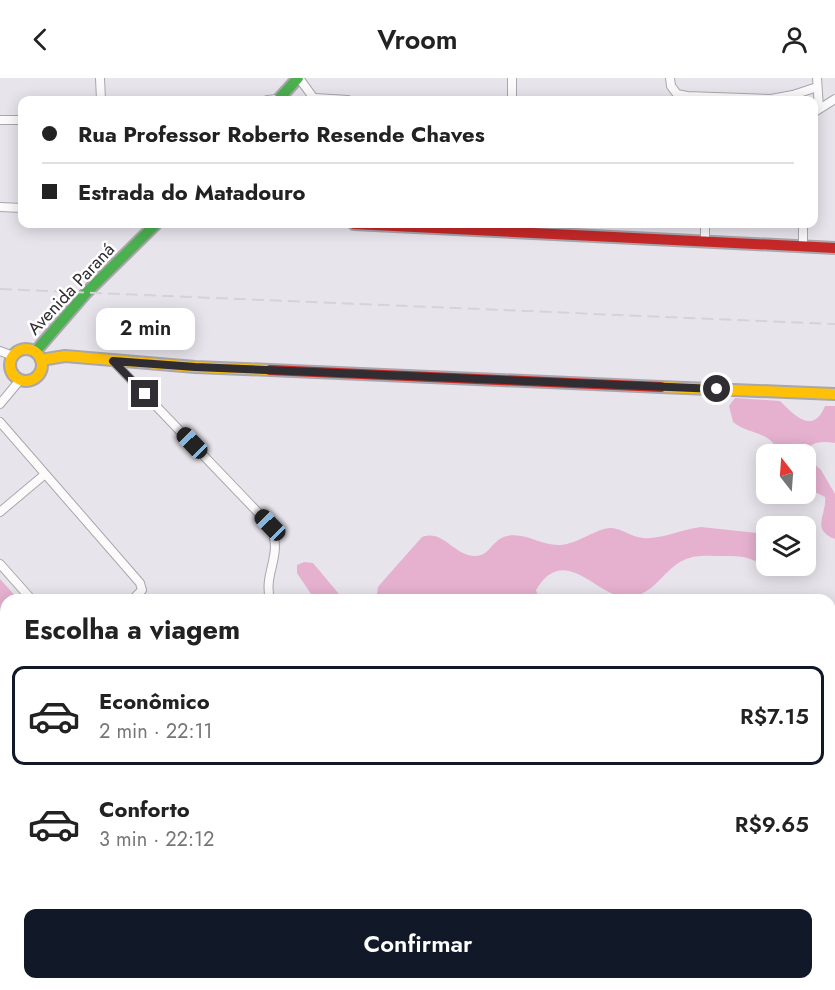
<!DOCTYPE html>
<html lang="pt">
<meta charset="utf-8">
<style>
body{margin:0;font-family:Jost,sans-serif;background:#f2f2f2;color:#222;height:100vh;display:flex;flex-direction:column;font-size:22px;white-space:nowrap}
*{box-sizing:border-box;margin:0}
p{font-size:20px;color:#767676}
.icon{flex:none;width:33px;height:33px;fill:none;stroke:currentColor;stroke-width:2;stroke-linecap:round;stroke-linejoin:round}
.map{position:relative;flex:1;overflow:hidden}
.panel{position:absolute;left:0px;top:516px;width:836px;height:396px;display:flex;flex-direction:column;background:#fff;border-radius:18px 18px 0 0;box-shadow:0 3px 15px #0003}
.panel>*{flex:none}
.top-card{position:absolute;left:18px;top:18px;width:800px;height:132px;border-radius:12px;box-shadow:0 3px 15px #0003;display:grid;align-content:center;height:132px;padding:0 24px;background:#fff}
.needle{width:39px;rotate:343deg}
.fabs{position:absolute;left:756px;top:366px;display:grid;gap:12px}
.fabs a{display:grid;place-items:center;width:60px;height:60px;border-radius:12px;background:#fff;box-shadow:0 3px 15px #0003;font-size:30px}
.end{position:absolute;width:27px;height:27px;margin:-14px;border:8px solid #312e33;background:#fff;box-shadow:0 0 0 3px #fff}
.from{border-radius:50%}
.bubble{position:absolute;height:42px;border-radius:12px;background:#fff;box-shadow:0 3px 15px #0003;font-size:20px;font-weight:600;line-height:42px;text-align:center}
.car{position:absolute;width:18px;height:36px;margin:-18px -9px;border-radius:8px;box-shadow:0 0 4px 2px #0007;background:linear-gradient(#222 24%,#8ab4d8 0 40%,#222 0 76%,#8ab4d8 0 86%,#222 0)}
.top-card b{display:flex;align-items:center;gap:21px;height:57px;font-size:22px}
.top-card b+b{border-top:2px solid #e0e0e0}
.top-card i{width:15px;height:15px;background:#222}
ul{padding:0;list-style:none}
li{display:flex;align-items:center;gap:18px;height:99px;margin:0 12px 9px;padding:0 12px;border:3px solid transparent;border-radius:12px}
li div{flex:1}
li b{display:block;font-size:22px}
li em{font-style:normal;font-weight:600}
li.current{border-color:#111827}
li>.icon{width:54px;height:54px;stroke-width:1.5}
h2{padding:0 24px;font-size:27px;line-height:72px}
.cta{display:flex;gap:12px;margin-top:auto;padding:12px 24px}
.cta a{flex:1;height:69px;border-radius:12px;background:#111827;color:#fff;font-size:24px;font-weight:600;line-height:69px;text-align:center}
header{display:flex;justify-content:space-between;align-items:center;height:78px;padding:0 24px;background:#fff;font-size:27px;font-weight:600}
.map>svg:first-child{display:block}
.forest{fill:#e5b1cf}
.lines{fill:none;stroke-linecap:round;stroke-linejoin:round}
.street-casing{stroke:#a9a6ac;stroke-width:10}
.fast-casing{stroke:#a9a6ac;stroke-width:14}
.slow-casing{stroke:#a9a6ac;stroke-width:14}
.jam-casing{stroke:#a9a6ac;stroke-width:14}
.street{stroke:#fcfbfc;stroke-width:8}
.fast{stroke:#4caf50;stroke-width:10}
.slow{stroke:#ffc107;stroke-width:10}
.jam{stroke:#c62828;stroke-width:10}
.rail{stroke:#d4d3d6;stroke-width:2;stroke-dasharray:12 6;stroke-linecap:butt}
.route{stroke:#312e33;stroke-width:8}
.labels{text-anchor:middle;stroke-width:5;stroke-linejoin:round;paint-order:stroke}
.street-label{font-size:18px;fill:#312e33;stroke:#fff}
</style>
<header><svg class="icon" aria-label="back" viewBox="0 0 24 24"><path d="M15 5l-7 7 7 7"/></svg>Vroom<svg class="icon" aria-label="person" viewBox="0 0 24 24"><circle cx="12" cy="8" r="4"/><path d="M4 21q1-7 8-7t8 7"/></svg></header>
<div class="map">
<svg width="835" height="912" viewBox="0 0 835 912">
<rect width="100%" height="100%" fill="#e8e4ec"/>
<g class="forest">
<path d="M735,320L780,323C795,338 813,357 825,328H835V365C821,363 811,363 804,376H778C774,353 748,357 733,344L729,328Z"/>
<path d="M806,379L821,392L835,416V461C810,451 827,437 825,419L811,412H806Z"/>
<path d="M701,449L766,456V484L760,486C749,478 738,478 725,478C711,478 696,476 684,482C664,491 655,515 632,519C600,525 566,461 536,512L539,522H376L378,509L383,503L422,459C443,451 452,476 474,478C490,479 492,461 507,458C525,454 542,468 560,467C578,466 598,449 612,450C622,451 632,459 643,460C658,462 684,451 701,449Z"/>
<path d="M304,484L313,485L344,522H315L297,495V487Z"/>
<path d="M0,501L19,522H6V562L0,560Z"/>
<path d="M6,574V728L0,733V577Z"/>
<path d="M830,632L835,639V881L830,883Z"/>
<path d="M525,906H572L570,912H504Z"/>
<path d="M603,906H785L779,912H608Z"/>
</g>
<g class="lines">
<defs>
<g id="street">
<path d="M100,0L101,22"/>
<path d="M299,0L315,22"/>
<path d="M670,0L671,8L677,16L687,18L771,21L793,17L817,9"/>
<path d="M817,0L819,30"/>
<path d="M315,20L348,22"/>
<path d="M267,22L279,21"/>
<path d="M512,22V0"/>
<path d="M813,35L835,21"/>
<path d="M0,42H22"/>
<path d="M0,129L22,130"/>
<path d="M705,163V146"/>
<path d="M803,168V146"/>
<path d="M0,273L13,278"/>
<path d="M113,283L270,447C284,478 263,493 270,522"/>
<path d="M0,326L20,302"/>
<path d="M0,344L140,505L142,512L132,522"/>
<path d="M0,434L44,397"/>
<path d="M0,486L32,522"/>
<path d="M0,823L6,829"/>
<path d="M150,906L155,912"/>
<path d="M248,906L251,912"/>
</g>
<g id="fast">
<path d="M278,22L298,0"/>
<path d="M35,274L86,215L156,146"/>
</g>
<g id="slow">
<circle cx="26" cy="287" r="16"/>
<path d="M41,282L65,278L195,289L270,292"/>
<path d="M661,309L835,316"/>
</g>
<g id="jam">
<path d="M354,146L835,170"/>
<path d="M270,292L661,309"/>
</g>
</defs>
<use href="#street" class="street-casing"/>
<use href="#fast" class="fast-casing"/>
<use href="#slow" class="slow-casing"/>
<use href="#jam" class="jam-casing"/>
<use href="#street" class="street"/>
<use href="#fast" class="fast"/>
<use href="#slow" class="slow"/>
<use href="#jam" class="jam"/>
<path class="rail" d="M0,211L835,246"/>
</g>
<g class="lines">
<path class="route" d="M145,316L113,283L195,289L717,311"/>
</g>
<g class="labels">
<g class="street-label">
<text transform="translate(71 211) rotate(-47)" y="6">Avenida Paraná</text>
</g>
</g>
</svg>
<div class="fabs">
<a><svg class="needle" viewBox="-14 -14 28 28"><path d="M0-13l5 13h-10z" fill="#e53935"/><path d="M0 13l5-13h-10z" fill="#767676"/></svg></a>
<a><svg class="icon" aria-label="layers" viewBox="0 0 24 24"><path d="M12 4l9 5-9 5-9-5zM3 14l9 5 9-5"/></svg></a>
</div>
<i class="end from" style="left:717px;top:311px"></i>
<i class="end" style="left:145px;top:316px"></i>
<div class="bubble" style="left:96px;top:230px;width:99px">2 min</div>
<i class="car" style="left:192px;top:365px;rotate:316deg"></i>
<i class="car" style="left:270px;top:447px;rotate:316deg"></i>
<div class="top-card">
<b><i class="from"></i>Rua Professor Roberto Resende Chaves</b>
<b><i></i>Estrada do Matadouro</b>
</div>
<section class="panel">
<h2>Escolha a viagem</h2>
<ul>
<li class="current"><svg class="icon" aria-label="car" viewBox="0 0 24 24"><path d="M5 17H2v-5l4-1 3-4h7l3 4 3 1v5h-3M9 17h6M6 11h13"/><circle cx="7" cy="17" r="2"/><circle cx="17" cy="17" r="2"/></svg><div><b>Econômico</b><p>2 min · 22:11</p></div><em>R$7.15</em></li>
<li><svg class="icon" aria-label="car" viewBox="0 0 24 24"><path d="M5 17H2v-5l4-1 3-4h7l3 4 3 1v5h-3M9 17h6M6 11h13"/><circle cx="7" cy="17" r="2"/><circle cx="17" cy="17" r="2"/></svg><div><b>Conforto</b><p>3 min · 22:12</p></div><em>R$9.65</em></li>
</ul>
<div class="cta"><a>Confirmar</a></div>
</section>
</div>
